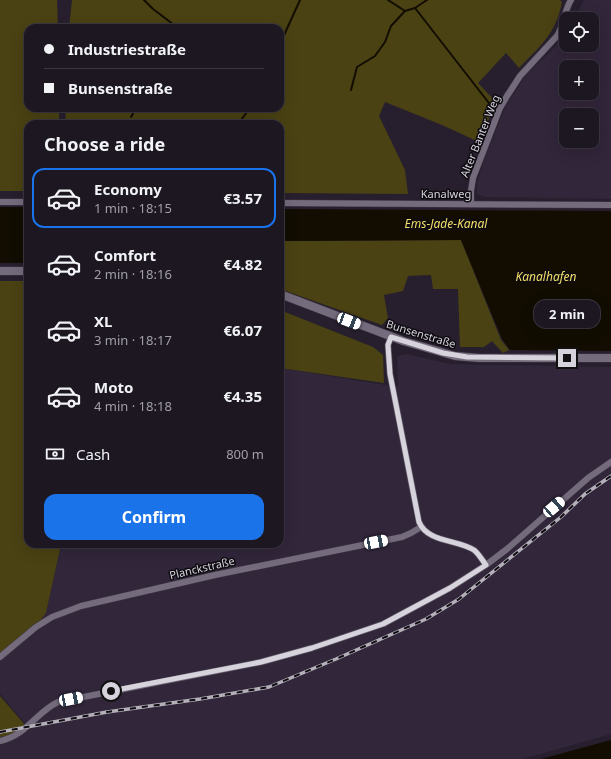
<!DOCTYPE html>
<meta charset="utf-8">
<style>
body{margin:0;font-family:"Noto Sans",sans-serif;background:#2a242f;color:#f1f3f6;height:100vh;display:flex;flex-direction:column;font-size:15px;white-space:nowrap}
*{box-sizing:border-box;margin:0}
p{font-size:13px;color:#a09fa5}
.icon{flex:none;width:22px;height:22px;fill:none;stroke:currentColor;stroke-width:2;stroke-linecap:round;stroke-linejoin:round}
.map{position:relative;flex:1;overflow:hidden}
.drawer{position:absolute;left:24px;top:120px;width:260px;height:428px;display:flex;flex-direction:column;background:#1d1722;border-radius:12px;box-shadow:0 4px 16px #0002,0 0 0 1px #3b3640}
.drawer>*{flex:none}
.guide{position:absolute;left:24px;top:24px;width:260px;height:88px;border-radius:12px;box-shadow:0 4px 16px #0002,0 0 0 1px #3b3640;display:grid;align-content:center;height:88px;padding:0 20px;background:#1d1722}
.tools{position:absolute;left:559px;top:12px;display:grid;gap:8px}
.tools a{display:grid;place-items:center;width:40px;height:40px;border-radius:8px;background:#1d1722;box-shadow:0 4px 16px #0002,0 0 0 1px #3b3640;font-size:20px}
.end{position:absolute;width:18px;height:18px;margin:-9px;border:5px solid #d7d3dc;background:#111;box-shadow:0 0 0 2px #111}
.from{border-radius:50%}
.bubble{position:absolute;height:28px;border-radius:12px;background:#1d1722;box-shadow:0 4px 16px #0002,0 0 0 1px #3b3640;font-size:13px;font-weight:700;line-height:28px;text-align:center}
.car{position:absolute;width:12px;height:24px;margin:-12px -6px;border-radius:5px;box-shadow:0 0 3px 1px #0007;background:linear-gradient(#fff 24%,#345 0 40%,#fff 0 76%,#345 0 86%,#fff 0)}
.guide b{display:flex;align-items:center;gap:14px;height:38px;font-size:15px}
.guide b+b{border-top:1px solid #3b3640}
.guide i{width:10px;height:10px;background:#f1f3f6}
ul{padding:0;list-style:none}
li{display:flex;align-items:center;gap:12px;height:60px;margin:0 8px 6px;padding:0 12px;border:2px solid transparent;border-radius:12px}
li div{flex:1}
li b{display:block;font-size:15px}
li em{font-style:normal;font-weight:700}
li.active{border-color:#1a73e8}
li>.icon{width:36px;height:36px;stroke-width:1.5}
h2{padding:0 20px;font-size:18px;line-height:48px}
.pay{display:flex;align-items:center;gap:10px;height:44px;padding:0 20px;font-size:15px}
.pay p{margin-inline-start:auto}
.primary-button{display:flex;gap:8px;margin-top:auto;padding:8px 20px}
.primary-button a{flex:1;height:46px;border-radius:12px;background:#1a73e8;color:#fff;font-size:16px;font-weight:700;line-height:46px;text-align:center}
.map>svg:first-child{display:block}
.built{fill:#31263a;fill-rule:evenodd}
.green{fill:#4a4213}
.water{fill:#120d00}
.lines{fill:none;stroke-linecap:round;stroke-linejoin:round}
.stream{stroke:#120d00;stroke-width:2}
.minor-casing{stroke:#403945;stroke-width:7}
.tertiary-casing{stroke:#403945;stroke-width:9}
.minor{stroke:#746b7c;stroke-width:6}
.tertiary{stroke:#746b7c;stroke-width:8}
.rail-casing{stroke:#b4b0ba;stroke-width:3.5}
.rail{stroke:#0e0b11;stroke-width:2;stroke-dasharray:6;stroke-linecap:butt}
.route{stroke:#d7d3dc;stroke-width:5}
.labels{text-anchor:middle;stroke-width:3;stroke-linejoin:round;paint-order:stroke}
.street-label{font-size:11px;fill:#d7d3dc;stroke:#0e0b11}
.water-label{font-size:12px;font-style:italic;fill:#f3df67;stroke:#0e0b11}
</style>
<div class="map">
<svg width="611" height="759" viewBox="0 0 611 759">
<rect width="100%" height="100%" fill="#271f2d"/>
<g class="built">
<path d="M584,0H611V199L485,197L477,194V183L485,157L506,105L528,72L550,52L566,33V45H592V19H574ZM566,67H592V93H566ZM566,115H592V141H566Z"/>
<path d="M407,354L450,364L611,367V734L523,759H0V735L30,729L0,694V656L46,613L60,549L80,544H280V368L398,387L397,356Z"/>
</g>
<g class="green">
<path d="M0,0H57L58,28H28V108H59V124H28V191H0Z"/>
<path d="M72,0H560L562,2C556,34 540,46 519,68L506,53L478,83L496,102L479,142L442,125L385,102L379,116L405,170L408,194L280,193V124H138L135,121L134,124H66L65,108H280V28H69Z"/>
<path d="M461,240L501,340L509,350L503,353L492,341L484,347H460L458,289H433L431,275L408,276L403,291L384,295L388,318L382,325L280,289V241Z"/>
<path d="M0,281H28V544H80L60,549L46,613L34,629L0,656Z"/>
<path d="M280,310L373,347L383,355L384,383L280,368Z"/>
<path d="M0,696L26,726L11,735L0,737Z"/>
</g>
<g class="water">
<rect x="0" y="207" width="28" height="56"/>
<path d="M280,209L611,211V351L510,350L502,339L461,240L280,241Z"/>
<path d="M611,740V759H541Z"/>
</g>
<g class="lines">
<g class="stream">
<path d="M144,0L153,9L178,28"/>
<path d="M388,0L405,11L415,8L427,0"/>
<path d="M415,8L492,107"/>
<path d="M280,44L300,0"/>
<path d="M351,90L357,67L375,56L385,42L391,26L405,11"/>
<path d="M131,117L136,108"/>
<path d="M238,124L250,108"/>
</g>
<defs>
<g id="minor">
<path d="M0,202H28"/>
<path d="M280,203L611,205"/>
<path d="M471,204V191L473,178L500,108L507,96L520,76L557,36C564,25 564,11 571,0"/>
<path d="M391,337L388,345L390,374L419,522C428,543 457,539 474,550C479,554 482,560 486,565"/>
<path d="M0,657L36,627L52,617L81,606L215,575L402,537L411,533L421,527"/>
<path d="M0,741C27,735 35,713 58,702L261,662L312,648L383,624L450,588L486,565L507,549L588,478L611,462"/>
</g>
<g id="tertiary">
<path d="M0,271H28"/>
<path d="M280,294L403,341L455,356L479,358H611"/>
</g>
</defs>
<use href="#minor" class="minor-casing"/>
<use href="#tertiary" class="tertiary-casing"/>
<use href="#minor" class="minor"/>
<use href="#tertiary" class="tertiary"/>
<defs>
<path id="rail" d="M0,732L107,712L200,699L269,687L336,659L426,619L459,599L561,517L585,494L611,476"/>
</defs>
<use href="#rail" class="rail-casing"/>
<use href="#rail" class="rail"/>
</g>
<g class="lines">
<path class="route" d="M111,691L261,662L312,648L383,624L450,588L486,565C482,560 479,554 474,550C457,539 428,543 419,522L390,374L388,345L391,337L443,353L467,357L567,358"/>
</g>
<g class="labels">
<g class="street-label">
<text transform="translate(480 136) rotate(-68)" y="4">Alter Banter Weg</text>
<text x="446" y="198">Kanalweg</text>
<text transform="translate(421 334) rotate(17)" y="4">Bunsenstraße</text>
<text transform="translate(202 568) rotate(-13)" y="4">Planckstraße</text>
</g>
<g class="water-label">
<text x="446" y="228">Ems-Jade-Kanal</text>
<text x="546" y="281">Kanalhafen</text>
</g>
</g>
</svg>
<div class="tools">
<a><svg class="icon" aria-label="locate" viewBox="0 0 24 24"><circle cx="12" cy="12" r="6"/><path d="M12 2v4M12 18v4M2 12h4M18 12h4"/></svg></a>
<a>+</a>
<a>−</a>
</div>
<i class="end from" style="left:111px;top:691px"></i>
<i class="end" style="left:567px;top:358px"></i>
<div class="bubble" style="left:534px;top:300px;width:66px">2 min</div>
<i class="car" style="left:349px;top:321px;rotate:111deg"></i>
<i class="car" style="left:554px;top:507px;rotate:49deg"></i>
<i class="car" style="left:376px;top:542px;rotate:79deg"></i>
<i class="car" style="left:71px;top:699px;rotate:79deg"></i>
<div class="guide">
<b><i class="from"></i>Industriestraße</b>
<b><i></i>Bunsenstraße</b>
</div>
<section class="drawer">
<h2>Choose a ride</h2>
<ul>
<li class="active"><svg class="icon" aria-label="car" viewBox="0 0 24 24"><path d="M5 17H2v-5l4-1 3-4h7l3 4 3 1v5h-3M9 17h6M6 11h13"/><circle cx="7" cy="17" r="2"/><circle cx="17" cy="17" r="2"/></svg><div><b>Economy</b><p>1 min · 18:15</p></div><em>€3.57</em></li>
<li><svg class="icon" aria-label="car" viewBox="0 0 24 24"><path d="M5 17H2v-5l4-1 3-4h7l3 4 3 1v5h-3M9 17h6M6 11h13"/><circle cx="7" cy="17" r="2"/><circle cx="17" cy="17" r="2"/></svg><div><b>Comfort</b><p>2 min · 18:16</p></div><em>€4.82</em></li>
<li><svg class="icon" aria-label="car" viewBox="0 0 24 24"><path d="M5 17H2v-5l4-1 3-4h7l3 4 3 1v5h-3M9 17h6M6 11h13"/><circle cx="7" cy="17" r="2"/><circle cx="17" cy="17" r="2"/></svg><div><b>XL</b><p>3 min · 18:17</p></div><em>€6.07</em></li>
<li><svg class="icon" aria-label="car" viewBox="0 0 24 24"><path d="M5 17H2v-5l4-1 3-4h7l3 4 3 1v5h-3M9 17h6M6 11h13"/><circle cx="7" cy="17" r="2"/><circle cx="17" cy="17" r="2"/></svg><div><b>Moto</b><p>4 min · 18:18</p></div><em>€4.35</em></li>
</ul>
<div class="pay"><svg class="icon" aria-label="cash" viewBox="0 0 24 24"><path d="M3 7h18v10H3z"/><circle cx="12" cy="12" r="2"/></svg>Cash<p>800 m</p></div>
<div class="primary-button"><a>Confirm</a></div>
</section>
</div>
